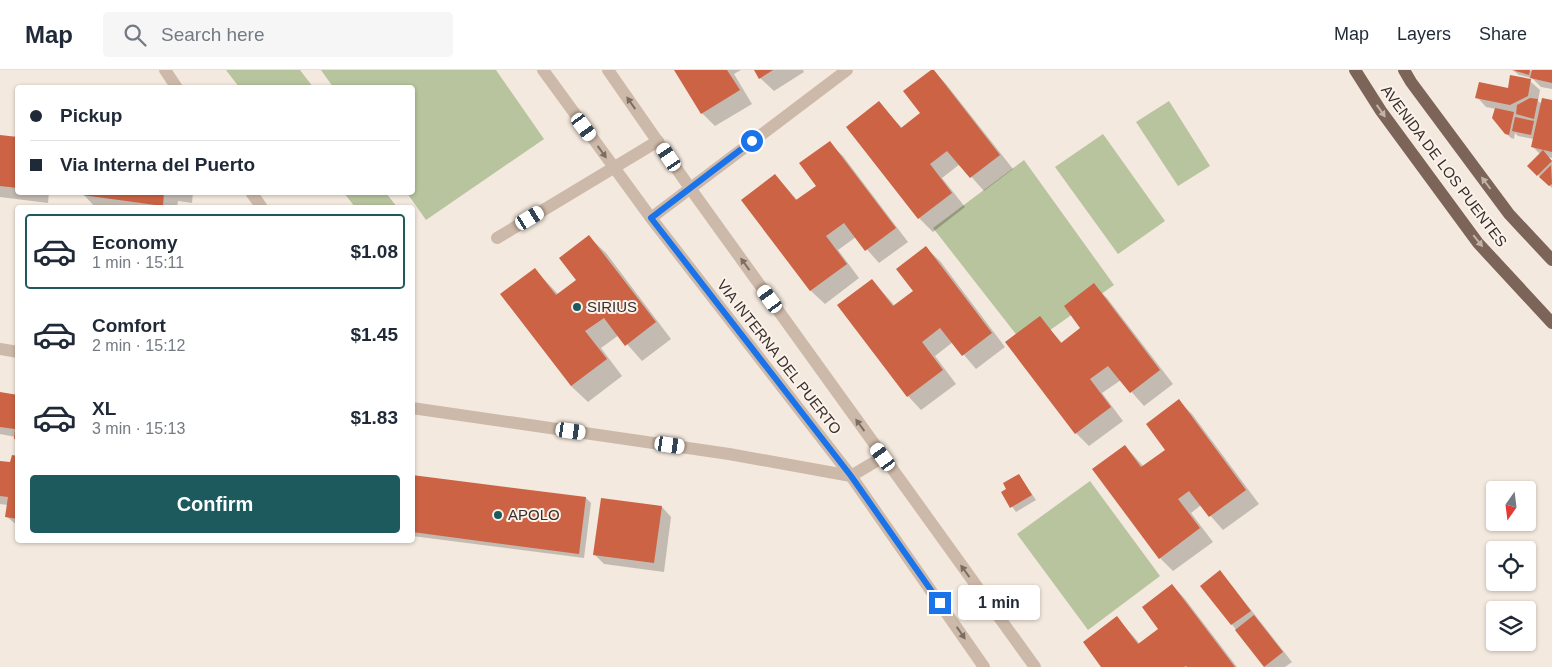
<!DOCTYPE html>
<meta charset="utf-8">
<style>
body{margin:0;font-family:Arial,sans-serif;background:#f6f6f7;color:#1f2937;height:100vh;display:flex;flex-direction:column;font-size:19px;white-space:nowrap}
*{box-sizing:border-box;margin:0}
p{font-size:16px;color:#747a83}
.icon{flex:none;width:28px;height:28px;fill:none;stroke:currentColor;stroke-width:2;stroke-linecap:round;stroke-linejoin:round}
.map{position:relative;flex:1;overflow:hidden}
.side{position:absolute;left:15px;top:135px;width:400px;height:338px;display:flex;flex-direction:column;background:#fff;border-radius:5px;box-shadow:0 1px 4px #0004}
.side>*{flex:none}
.guide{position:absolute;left:15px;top:15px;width:400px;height:110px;border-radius:5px;box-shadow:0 1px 4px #0004;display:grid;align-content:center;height:110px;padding:0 15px;background:#fff}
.needle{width:32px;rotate:194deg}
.fabs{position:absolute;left:1486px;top:411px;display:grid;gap:10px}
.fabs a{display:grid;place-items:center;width:50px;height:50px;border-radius:5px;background:#fff;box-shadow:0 1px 4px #0004;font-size:25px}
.end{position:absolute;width:22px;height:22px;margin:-11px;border:6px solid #1a73e8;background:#fff;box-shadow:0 0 0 2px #fff}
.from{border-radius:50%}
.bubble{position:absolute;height:35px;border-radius:5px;background:#fff;box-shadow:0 1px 4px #0004;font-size:16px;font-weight:700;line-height:35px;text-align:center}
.car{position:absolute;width:15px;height:30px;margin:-15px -8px;border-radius:6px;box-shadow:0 0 4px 1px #0007;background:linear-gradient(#fff 24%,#345 0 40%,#fff 0 76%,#345 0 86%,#fff 0)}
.guide b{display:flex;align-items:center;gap:18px;height:48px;font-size:19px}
.guide b+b{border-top:1px solid #e0e1e3}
.guide i{width:12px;height:12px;background:#1f2937}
ul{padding:9px 0 0;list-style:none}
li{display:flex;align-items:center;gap:15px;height:75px;margin:0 10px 8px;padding:0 5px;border:2px solid transparent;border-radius:5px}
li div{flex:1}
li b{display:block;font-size:19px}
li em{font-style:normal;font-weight:700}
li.selected{border-color:#1c5a5d}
li>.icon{width:45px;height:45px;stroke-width:1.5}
.button{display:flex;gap:10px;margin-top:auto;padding:10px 15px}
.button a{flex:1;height:58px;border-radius:5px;background:#1c5a5d;color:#fff;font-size:20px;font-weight:700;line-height:58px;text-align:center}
header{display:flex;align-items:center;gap:30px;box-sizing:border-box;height:70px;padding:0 25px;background:#fff;border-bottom:1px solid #e0e1e3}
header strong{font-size:24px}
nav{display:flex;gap:28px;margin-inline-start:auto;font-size:18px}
.search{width:350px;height:45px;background:#f6f6f7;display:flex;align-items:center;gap:12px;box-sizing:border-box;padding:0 18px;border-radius:5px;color:#747a83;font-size:19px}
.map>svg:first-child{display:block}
.green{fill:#b7c49d}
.shadow{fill:#0003}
.building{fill:#cb6344}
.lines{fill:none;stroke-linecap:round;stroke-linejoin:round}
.service{stroke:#cdb9a9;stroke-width:12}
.minor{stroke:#cdb9a9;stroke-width:12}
.primary{stroke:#7c6459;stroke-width:12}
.oneway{fill:#7c6d63}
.oneway2{fill:#c2b3a9}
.route{stroke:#1a73e8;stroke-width:6}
.poi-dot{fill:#1c5a5d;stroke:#fbf3eb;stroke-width:2}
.labels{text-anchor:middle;stroke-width:4;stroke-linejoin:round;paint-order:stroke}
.street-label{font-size:15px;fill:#392e29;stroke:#fbf3eb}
.poi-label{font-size:15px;fill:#392e29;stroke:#fbf3eb;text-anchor:start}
</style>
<header>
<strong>Map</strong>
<div class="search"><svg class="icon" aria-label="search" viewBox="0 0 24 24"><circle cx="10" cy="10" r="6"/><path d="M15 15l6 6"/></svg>Search here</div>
<nav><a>Map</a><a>Layers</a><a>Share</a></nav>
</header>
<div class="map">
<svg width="1552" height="597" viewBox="0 0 1552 597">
<rect width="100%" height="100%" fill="#f4e9de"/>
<g class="green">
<path d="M226,0H300L313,17H239Z"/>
<path d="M321,0H496L544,69L426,150L407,123L412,122V18L333,17Z"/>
<path d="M1169,31L1210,96L1178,116L1136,52Z"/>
<path d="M1103,64L1165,151L1118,184L1055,97Z"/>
<path d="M1024,90L1114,215L1026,277L933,158Z"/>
<path d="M344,123H386L397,137H355Z"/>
<path d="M1090,411L1160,506L1088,560L1017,464Z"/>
</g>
<g class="shadow">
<path d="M675,0H741L734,4L752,34L715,56L702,43Z"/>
<path d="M755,0H803L804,2L774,21L760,8Z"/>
<path d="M933,0L946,14L1013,99L984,121L960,94L942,108L965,137L933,162L919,148L848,57L879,33L902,58L922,43Z"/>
<path d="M1552,0V19L1541,17L1532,8L1519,5L1514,1Z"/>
<path d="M1530,11L1540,20L1538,31L1542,34L1552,31V88L1548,87L1552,91V118L1529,96L1540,84L1532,76L1534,69L1518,66L1515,63L1514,69L1511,68L1506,63L1496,39L1486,37L1477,27L1509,20Z"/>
<path d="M0,66L18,68V122H49L48,133L0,127Z"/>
<path d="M829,73L843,86L908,172L879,193L856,167L838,180L859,208L825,234L811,221L742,130L775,105L798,131L818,116Z"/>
<path d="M84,122H193L192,133L178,131L177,138H96L84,125Z"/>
<path d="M589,167L606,183L671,269L642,291L619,265L601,278L622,306L588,332L571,316L535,200L559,225L578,211Z"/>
<path d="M926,178L940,191L1005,277L976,299L953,272L935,286L956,314L921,340L908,326L872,210L895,236L914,221Z"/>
<path d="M1094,215L1107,228L1173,314L1144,336L1121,310L1102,323L1123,351L1089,376L1076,363L1040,248L1062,273L1082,258Z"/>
<path d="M0,323L18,326V371L16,367L0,364Z"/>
<path d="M1179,331L1192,344L1259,434L1223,460L1201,435L1191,443L1213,472L1173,501L1160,488L1125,376L1144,397L1167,380Z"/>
<path d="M18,387V456L6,446L8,435L0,434V392L11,394Z"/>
<path d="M1019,405L1036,430L1016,442L1002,423L1008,420Z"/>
<path d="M412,406L586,428L591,433L584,488L412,466Z"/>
<path d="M662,437L671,447L664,502L604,494L595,485Z"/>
<path d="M1220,502L1229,512L1292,592L1285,597H1265L1202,516Z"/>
<path d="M1172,515L1185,529L1237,597H1103L1117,548L1140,574L1160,559Z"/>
</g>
<g class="building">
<path d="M674,0H727L740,20L701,44Z"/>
<path d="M754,0H773L759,9Z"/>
<path d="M931,0H934L1000,85L970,108L947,81L930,94L952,123L918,149L846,57L879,31L901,58L920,43L903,21Z"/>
<path d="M1512,0H1530L1529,5Z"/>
<path d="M1532,0H1552V13L1530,8Z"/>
<path d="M1510,5L1531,9L1528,26L1510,35L1475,28L1479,12L1508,18Z"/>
<path d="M1530,28L1538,29L1534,49L1516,44L1517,35Z"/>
<path d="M1542,28L1552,30V82L1531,77Z"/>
<path d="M1495,38L1514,42L1509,65L1505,64L1492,48Z"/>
<path d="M1515,47L1534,51L1531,65L1512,61Z"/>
<path d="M0,65L18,67V118L0,116Z"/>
<path d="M830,71L896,158L865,181L844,153L826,166L847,194L810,221L741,130L775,104L796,130L816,116L799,93Z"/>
<path d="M1543,80L1552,91L1537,106L1527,96Z"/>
<path d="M1551,95L1552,114L1549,116L1539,107Z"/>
<path d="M83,122H164L163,136L82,125Z"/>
<path d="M589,165L656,252L625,276L604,248L585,261L607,289L571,316L500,224L535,198L556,225L576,210L559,188Z"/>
<path d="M926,176L992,263L962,286L940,258L922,272L943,300L907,327L837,235L872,209L893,236L913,221L896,199Z"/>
<path d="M1094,213L1160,300L1130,323L1108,296L1090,309L1111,337L1075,364L1005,272L1040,246L1061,273L1080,258L1064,236Z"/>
<path d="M0,322L18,325V370L14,369L15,359L0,357Z"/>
<path d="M1179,329L1246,420L1209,447L1189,421L1178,429L1200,458L1159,489L1092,399L1125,375L1141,397L1165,380L1146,354Z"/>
<path d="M12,385L18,386V449L5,447L8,427L0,426V391L10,392Z"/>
<path d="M1019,404L1032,425L1010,438L1001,422L1006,419L1003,413Z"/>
<path d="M412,405L586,427L579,484L412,462Z"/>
<path d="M601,428L662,436L654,493L593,485Z"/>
<path d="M1220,500L1251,541L1231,555L1200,516Z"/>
<path d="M1172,514L1235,597H1187L1186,596L1184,597H1101L1083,572L1117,546L1138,574L1158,559L1142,537Z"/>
<path d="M1254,545L1283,582L1264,597L1235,560Z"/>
</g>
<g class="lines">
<g class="service">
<path d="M651,148L847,0"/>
<path d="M497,168L658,71"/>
</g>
<g class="minor">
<path d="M165,0L177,18"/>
<path d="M543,0L651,148L851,406L984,597"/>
<path d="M608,0L690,118L1035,597"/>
<path d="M251,122L262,138"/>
<path d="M0,279L18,282"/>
<path d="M412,338L729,384L851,406L883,387"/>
</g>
<g class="primary">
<path d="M1355,0L1381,41L1478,173L1552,253"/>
<path d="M1404,0L1411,12L1509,144L1552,190"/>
</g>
</g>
<defs><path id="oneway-solid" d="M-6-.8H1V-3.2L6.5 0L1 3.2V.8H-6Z" transform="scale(1.25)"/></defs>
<g class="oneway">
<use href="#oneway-solid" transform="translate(631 33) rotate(-125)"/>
<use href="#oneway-solid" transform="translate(602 82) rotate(54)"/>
<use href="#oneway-solid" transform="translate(745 194) rotate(-126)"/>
<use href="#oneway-solid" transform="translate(860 355) rotate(-126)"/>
<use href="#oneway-solid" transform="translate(965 501) rotate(-126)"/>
<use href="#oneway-solid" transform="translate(961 563) rotate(55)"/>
</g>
<g class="oneway2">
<use href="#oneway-solid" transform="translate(1381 41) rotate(55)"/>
<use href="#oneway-solid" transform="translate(1486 113) rotate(-127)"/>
<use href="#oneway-solid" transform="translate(1478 171) rotate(51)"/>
</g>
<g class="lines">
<path class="route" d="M752,71L651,148L851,406L940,533"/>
</g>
<g class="poi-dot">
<circle cx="577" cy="237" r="5"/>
<circle cx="498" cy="445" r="5"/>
</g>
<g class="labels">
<g class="street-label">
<text transform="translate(1444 96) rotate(53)" y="5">AVENIDA DE LOS PUENTES</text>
<text transform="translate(779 287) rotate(52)" y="5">VIA INTERNA DEL PUERTO</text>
</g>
<g class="poi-label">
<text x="587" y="242">SIRIUS</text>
<text x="508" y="450">APOLO</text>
</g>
</g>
</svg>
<div class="fabs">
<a><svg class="needle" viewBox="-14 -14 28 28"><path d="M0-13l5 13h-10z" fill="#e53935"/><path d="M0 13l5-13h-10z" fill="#747a83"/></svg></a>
<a><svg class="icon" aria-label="locate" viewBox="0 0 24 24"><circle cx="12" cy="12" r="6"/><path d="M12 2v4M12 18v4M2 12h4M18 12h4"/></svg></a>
<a><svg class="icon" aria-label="layers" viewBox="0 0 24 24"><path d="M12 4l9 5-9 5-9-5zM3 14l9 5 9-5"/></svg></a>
</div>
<i class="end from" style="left:752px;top:71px"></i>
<i class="end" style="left:940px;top:533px"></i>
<div class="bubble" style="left:958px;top:515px;width:82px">1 min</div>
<i class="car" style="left:584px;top:57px;rotate:144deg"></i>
<i class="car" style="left:669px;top:87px;rotate:326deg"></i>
<i class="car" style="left:530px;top:148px;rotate:59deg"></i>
<i class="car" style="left:770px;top:229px;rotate:324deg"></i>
<i class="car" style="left:571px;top:361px;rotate:98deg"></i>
<i class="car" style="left:670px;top:375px;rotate:98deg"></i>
<i class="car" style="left:883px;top:387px;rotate:324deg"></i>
<div class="guide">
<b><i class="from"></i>Pickup</b>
<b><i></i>Via Interna del Puerto</b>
</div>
<section class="side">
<ul>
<li class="selected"><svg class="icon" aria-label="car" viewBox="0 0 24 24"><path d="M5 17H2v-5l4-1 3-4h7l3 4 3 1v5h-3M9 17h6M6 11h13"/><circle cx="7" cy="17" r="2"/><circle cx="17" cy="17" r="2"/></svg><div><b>Economy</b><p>1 min · 15:11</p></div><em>$1.08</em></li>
<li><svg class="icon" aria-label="car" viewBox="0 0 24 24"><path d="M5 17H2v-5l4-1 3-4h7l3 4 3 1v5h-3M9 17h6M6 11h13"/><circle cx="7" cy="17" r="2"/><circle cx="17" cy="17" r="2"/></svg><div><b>Comfort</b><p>2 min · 15:12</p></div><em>$1.45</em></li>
<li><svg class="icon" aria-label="car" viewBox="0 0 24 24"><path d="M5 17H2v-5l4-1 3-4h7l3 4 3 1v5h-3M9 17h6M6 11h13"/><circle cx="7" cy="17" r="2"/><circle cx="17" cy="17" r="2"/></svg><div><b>XL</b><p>3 min · 15:13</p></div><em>$1.83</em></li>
</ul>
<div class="button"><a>Confirm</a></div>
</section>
</div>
